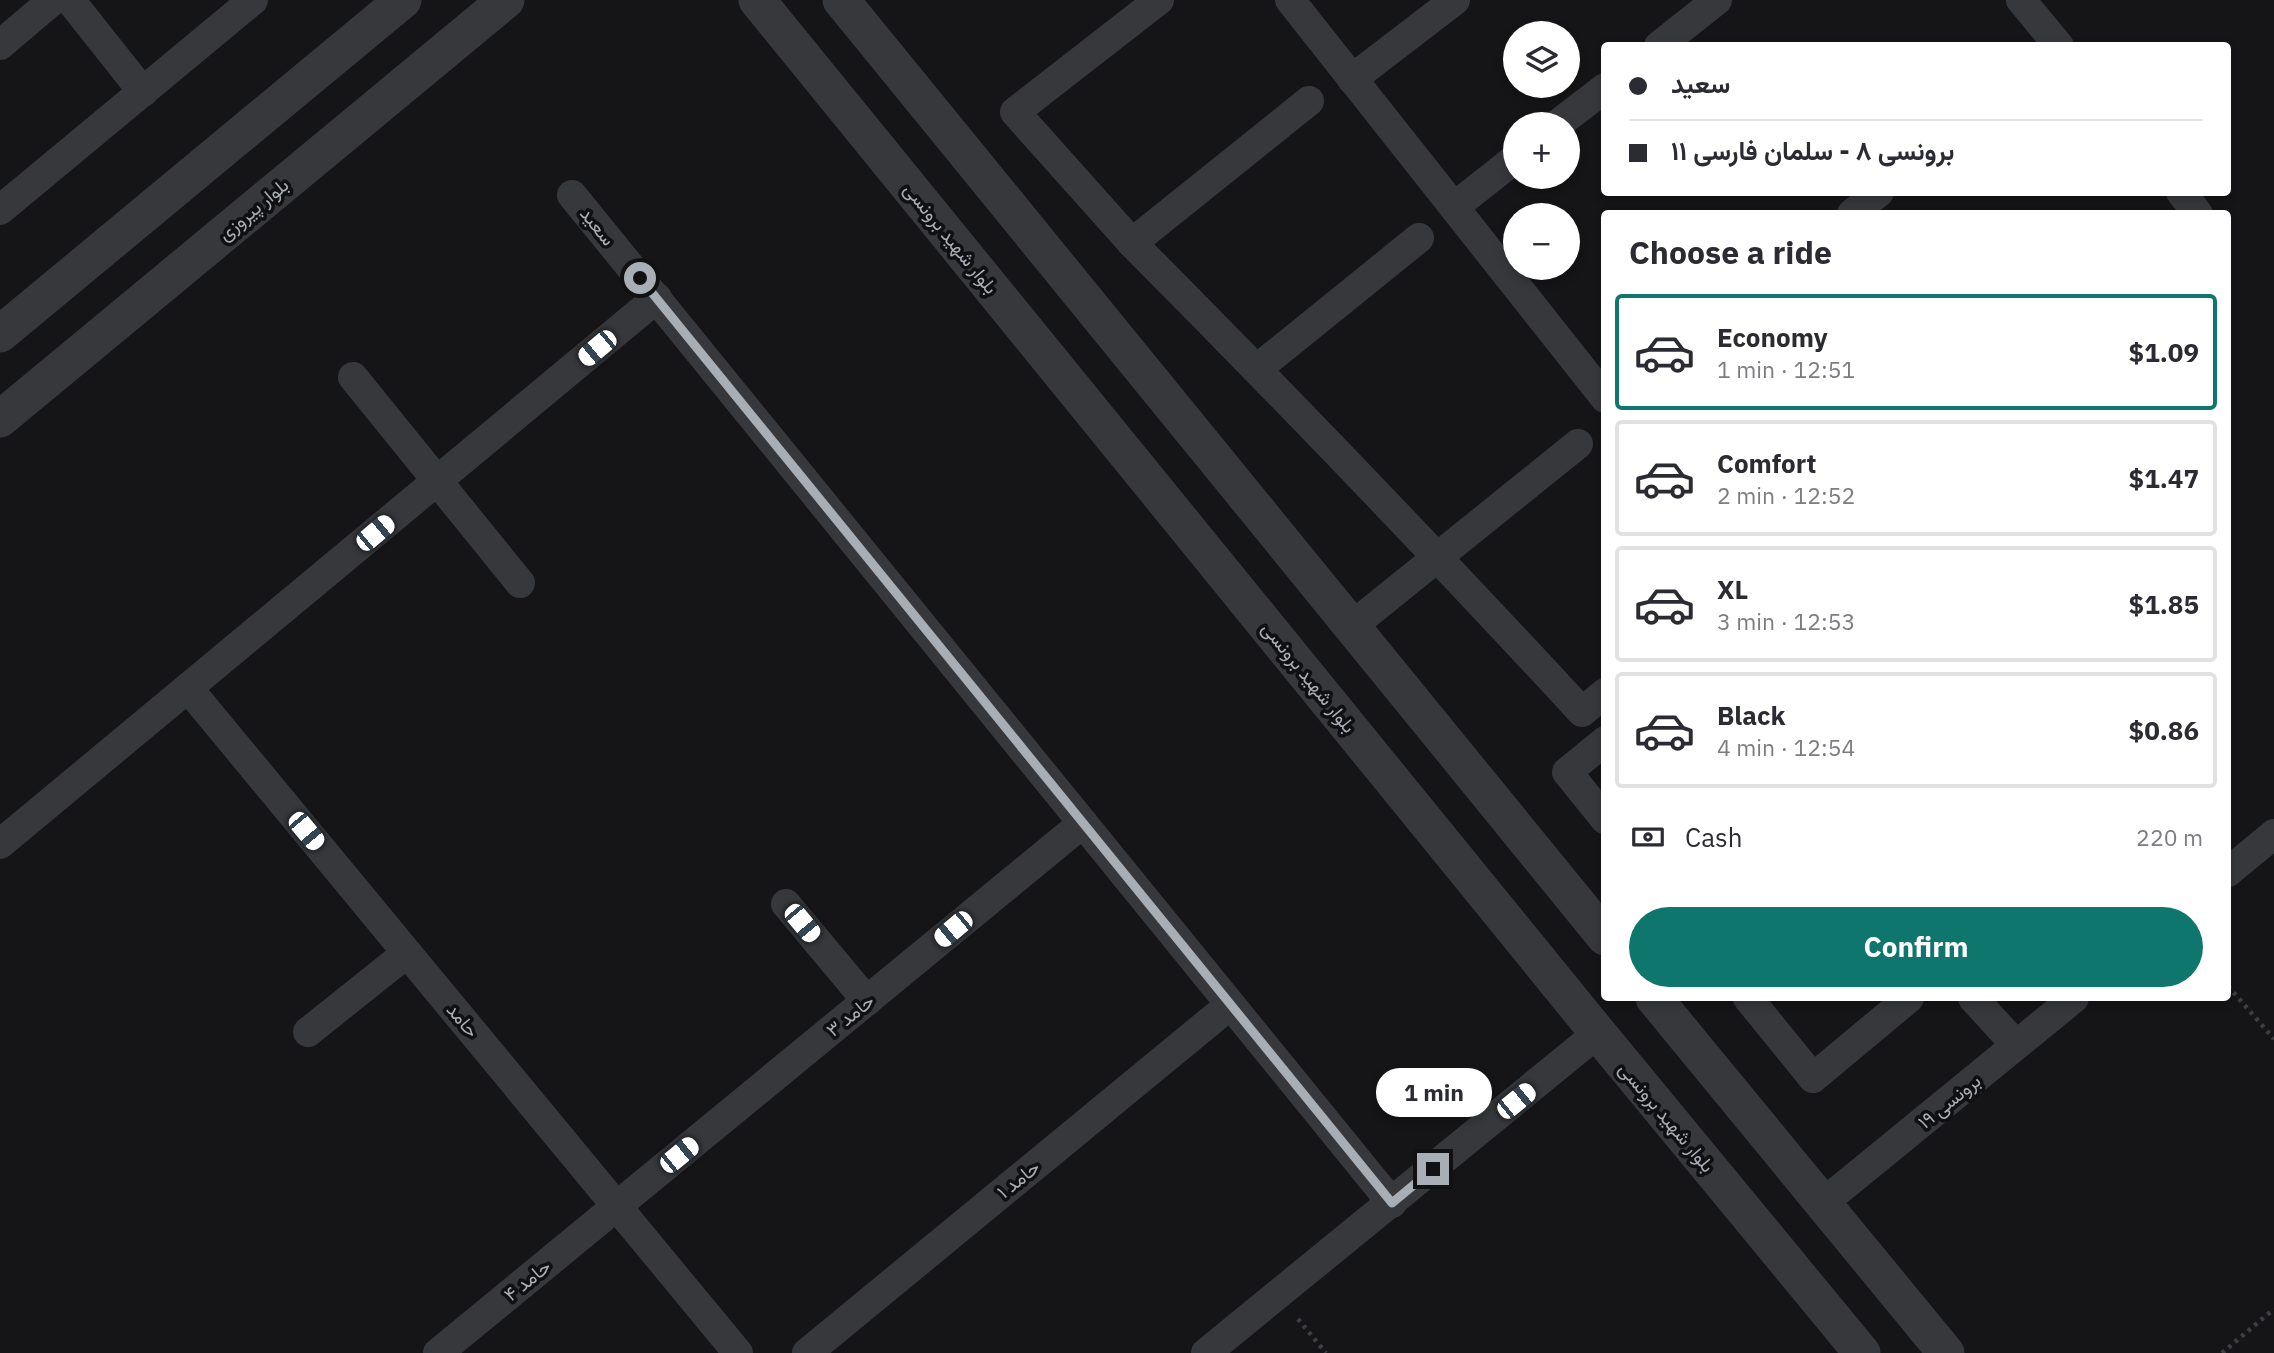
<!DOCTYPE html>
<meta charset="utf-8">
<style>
body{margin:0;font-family:"IBM Plex Sans",Vazirmatn,sans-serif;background:#f7f7f7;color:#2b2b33;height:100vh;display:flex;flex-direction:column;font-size:26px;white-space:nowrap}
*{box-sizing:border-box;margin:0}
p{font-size:23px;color:#7c7c81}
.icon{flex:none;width:38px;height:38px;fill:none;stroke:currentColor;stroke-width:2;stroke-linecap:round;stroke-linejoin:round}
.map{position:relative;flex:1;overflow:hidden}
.drawer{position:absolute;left:1601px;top:210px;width:630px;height:791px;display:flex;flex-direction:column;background:#fff;border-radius:7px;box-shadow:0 4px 10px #0003}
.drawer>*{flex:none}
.hud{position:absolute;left:1601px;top:42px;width:630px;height:154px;border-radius:7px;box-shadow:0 4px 10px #0003;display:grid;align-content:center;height:154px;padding:0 28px;background:#fff}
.buttons{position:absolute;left:1503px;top:21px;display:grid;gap:14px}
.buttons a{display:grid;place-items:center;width:77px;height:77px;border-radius:50%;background:#fff;box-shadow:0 4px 10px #0003;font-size:35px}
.end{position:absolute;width:32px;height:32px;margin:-16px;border:9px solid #a8aeb6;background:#111;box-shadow:0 0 0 4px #111}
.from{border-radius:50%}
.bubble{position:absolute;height:49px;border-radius:24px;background:#fff;box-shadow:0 4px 10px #0003;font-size:23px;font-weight:800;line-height:49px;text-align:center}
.car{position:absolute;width:21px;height:42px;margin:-21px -10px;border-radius:9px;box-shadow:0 0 5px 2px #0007;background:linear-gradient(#fff 24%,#345 0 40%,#fff 0 76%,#345 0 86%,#fff 0)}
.hud b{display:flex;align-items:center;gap:24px;height:66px;font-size:26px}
.hud b+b{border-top:2px solid #e1e1e2}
.hud i{width:18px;height:18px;background:#2b2b33}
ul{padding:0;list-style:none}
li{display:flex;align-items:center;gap:21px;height:116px;margin:0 14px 10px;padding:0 14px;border:4px solid #e1e1e2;border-radius:7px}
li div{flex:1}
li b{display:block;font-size:26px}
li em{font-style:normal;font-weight:800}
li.selected{border-color:#0f766e}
li>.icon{width:63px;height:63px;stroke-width:1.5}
h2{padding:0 28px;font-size:32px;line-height:84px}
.pay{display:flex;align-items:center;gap:18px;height:77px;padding:0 28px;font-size:26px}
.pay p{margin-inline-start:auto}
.primary-button{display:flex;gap:14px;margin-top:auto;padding:14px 28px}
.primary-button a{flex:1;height:80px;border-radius:42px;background:#0f766e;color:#fff;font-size:28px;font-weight:800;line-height:80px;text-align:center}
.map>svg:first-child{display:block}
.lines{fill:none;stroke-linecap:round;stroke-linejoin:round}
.path{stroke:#3c3f42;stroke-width:4.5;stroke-dasharray:3.5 5;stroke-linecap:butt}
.minor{stroke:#36383c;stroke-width:30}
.tertiary{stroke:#36383c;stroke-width:37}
.route{stroke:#a8aeb6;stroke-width:9}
.labels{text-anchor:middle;stroke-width:7;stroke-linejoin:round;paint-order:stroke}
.street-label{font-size:19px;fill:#a8aeb6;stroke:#101012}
</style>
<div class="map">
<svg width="2274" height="1353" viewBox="0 0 2274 1353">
<rect width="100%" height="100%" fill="#151517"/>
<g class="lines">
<g class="path">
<path d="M2228,986L2274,1039"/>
<path d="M1298,1319L1326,1353"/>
<path d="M2222,1353L2274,1309"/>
</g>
<g class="minor">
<path d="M70,0L143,92"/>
<path d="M1290,0L1605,398"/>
<path d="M2021,0L2059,46"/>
<path d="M0,45L53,0"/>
<path d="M1659,46L1717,0"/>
<path d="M1352,79L1455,0"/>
<path d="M1309,101L1132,243C1285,397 1435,553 1582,712L1605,693"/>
<path d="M1558,124L1605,88"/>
<path d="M2181,192L2198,214"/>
<path d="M572,195L1392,1203"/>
<path d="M1454,207L1516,158"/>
<path d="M0,210L253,0"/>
<path d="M1852,214L1879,192"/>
<path d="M1132,243L1015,112L1159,0"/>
<path d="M1257,369L1419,238"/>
<path d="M353,377L520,583"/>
<path d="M1352,626L1578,444"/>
<path d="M188,688L738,1353"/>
<path d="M1605,741L1567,772L1605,819"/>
<path d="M0,844L657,298"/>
<path d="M2228,872L2274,834"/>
<path d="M786,904L867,1001"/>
<path d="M1748,998L1813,1078L1909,998"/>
<path d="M1973,998L2016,1045"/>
<path d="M308,1032L407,953"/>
<path d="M1823,1203L2074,998"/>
<path d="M438,1353L1083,823"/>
<path d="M807,1353L1230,1005"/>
<path d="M1206,1353L1598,1033"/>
</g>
<g class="tertiary">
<path d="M757,0L1598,1033L1862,1353"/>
<path d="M841,0L1605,937"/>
<path d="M0,334L403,0"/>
<path d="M0,419L506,0"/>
<path d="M1654,998L1946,1353"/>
</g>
</g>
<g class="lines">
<path class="route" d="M640,278L1392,1203L1433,1169"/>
</g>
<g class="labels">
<g class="street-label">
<text transform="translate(253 209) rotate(-40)" y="7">بلوار پیروزی</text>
<text transform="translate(598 226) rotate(51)" y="7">سعید</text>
<text transform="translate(951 238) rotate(51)" y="7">بلوار شهید برونسی</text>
<text transform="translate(1309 677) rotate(51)" y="7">بلوار شهید برونسی</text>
<text transform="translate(850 1015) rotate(-39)" y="7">حامد ۳</text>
<text transform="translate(463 1020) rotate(50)" y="7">حامد</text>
<text transform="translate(1949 1101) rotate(-39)" y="7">برونسی ۱۹</text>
<text transform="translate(1667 1117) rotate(50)" y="7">بلوار شهید برونسی</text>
<text transform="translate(1018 1179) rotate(-39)" y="7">حامد ۱</text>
<text transform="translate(527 1280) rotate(-39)" y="7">حامد ۴</text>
</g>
</g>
</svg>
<div class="buttons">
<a><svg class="icon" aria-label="layers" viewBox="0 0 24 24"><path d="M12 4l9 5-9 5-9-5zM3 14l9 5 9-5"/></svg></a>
<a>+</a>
<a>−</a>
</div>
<i class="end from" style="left:640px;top:278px"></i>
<i class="end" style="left:1433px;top:1169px"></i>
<div class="bubble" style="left:1376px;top:1068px;width:116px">1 min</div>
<i class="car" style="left:597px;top:348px;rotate:230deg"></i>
<i class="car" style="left:375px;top:533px;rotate:50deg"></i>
<i class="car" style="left:306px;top:831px;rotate:140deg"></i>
<i class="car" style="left:802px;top:923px;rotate:140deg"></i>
<i class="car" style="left:953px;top:929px;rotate:230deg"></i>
<i class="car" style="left:1516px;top:1101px;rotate:51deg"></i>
<i class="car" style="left:679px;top:1155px;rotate:51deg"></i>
<div class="hud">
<b><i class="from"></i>سعید</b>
<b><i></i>برونسی ۸ - سلمان فارسی ۱۱</b>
</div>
<section class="drawer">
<h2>Choose a ride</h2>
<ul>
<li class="selected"><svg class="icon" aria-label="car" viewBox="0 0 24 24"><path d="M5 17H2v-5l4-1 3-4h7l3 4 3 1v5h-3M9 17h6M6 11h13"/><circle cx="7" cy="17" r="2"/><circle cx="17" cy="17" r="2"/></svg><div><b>Economy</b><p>1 min · 12:51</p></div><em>$1.09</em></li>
<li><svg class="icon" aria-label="car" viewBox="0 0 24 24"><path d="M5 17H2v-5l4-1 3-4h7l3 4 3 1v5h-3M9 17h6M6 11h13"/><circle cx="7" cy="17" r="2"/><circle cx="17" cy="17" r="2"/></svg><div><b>Comfort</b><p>2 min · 12:52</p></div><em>$1.47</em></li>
<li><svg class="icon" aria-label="car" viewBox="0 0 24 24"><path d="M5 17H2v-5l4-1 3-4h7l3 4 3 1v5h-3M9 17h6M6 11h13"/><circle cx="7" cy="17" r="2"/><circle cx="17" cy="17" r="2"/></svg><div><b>XL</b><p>3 min · 12:53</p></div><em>$1.85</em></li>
<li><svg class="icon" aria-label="car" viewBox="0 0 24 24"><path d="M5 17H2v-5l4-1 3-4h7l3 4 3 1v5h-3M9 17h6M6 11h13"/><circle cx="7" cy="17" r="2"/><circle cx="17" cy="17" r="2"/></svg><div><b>Black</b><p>4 min · 12:54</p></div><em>$0.86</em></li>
</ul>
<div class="pay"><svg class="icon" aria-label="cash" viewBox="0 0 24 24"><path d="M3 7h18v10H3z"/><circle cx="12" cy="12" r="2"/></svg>Cash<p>220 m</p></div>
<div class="primary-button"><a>Confirm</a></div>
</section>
</div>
